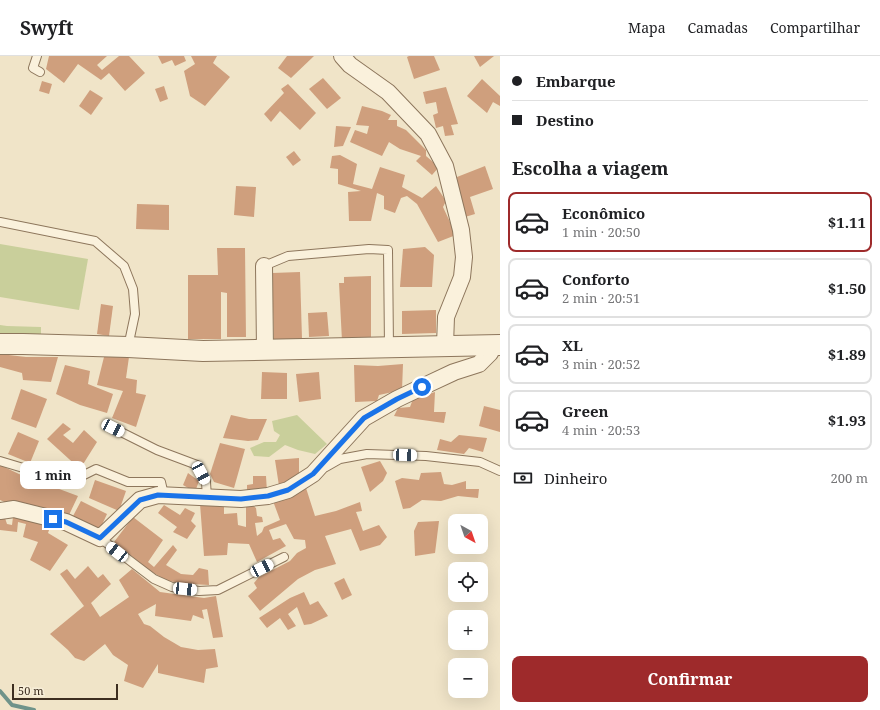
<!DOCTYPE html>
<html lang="pt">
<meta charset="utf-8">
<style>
body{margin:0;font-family:"Noto Serif",serif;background:#f6f6f6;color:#202124;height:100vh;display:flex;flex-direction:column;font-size:15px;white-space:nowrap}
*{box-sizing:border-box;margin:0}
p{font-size:13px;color:#757577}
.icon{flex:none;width:22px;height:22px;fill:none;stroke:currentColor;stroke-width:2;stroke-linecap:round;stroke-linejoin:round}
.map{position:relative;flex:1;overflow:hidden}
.drawer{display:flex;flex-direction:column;background:#fff;width:380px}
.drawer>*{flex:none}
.guide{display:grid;align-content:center;height:88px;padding:0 12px;background:#fff}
.needle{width:26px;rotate:140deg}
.fabs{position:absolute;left:448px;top:458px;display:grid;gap:8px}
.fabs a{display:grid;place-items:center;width:40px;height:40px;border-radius:8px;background:#fff;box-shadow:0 4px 16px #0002;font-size:20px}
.scale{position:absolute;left:12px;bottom:10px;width:106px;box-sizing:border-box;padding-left:4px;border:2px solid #3d2e20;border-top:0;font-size:11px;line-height:14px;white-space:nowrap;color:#3d2e20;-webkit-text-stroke:3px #f7eed8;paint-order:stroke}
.end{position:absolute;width:18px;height:18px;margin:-9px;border:5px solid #1a73e8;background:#fff;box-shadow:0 0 0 2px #fff}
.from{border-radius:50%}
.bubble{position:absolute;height:28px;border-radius:8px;background:#fff;box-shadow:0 4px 16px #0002;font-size:13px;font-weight:700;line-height:28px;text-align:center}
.car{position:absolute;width:12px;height:24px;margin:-12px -6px;border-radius:5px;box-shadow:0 0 3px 1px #0007;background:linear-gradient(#fff 24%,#345 0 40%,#fff 0 76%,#345 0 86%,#fff 0)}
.guide b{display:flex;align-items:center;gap:14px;height:38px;font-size:15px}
.guide b+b{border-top:1px solid #e0e0e0}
.guide i{width:10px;height:10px;background:#202124}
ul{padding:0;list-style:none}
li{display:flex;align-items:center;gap:12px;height:60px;margin:0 8px 6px;padding:0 4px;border:2px solid #e0e0e0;border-radius:8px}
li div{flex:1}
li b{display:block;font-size:15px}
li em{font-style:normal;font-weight:700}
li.on{border-color:#9e2a2b}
li>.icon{width:36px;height:36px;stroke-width:1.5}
h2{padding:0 12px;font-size:18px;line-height:48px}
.pay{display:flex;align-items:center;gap:10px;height:44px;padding:0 12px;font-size:15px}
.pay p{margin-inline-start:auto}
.action{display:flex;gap:8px;margin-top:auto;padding:8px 12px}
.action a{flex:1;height:46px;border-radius:8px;background:#9e2a2b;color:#fff;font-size:16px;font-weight:700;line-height:46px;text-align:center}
header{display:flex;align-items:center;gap:24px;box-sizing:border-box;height:56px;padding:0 20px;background:#fff;border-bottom:1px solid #e0e0e0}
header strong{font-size:19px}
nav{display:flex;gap:22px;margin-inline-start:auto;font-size:14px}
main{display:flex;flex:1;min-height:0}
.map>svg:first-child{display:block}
.green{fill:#c9cf9b}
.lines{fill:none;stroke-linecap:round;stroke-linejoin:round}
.stream{stroke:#6f938a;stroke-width:4}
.building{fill:#cf9f7d}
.service-casing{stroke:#8d765c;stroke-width:10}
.minor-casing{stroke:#8d765c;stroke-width:18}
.tertiary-casing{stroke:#8d765c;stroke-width:22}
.service{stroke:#faf1dc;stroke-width:8}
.minor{stroke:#faf1dc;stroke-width:16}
.tertiary{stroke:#faf1dc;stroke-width:20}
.route{stroke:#1a73e8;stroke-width:5}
</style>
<header>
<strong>Swyft</strong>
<nav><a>Mapa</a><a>Camadas</a><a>Compartilhar</a></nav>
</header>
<main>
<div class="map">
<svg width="500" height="654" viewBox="0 0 500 654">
<rect width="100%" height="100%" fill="#f0e4c8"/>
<g class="green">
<path d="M0,188L88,203L79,254L0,241Z"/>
<path d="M0,269L7,270L41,271V278L0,279Z"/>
<path d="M297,359L327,388L315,398L298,394L285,389L269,401L254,400L250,392L264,386H276L280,379L274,375L272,365Z"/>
</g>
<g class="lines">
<path class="stream" d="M0,635L12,649L34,654"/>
</g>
<g class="building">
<path d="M49,0H107L97,9L102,14L119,0H129L145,17L125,35L109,17L101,24L78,8L64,27L46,13Z"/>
<path d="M158,0H184L186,5L175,10L172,4L162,8Z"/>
<path d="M191,0H217L213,7L230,21L205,50L190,40L184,15L195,8Z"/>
<path d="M287,0H314L291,22L278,12Z"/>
<path d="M409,0H434L440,14L414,23L407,1Z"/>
<path d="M474,0H494L480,11Z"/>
<path d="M323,22L341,42L327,53L309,33Z"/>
<path d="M482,23L500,40V50L493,46L487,57L467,40Z"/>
<path d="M42,25L52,28L49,38L39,35Z"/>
<path d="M288,28L316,57L300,74L280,55L271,66L264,58L284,37L281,33Z"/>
<path d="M164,30L168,43L160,46L155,33Z"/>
<path d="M446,31L458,68L451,69L454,79L445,80L443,70L436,72L433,59L438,57L436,46L426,48L423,36Z"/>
<path d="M90,34L103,42L91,59L79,50Z"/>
<path d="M362,50L382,55L391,59L388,64H397V70L406,74L426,94V100L439,111L432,119L416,105L421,100L400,93L389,86L382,100L350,86L355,74L367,78L369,70L356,69Z"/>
<path d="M336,70L351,71L343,90L334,91Z"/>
<path d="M294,95L301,104L293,110L286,101Z"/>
<path d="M340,99L357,108L353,128L372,133L380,111L405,119L402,131L422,142L436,130L446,145L443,151L456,179L438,186L417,148L407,140L401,142L395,157L384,153V140L377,137L371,165H349L348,136L361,135L338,128V113L330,112L332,100Z"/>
<path d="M485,110L493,133L470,141L475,158L465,161L459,142L457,121Z"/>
<path d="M236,130L256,131L254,161L234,159Z"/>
<path d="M137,148L169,149V174L136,173Z"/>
<path d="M425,191L434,199L432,231H400L403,193Z"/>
<path d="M217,192H245L246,281H227V237L221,236V283H188V219H218Z"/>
<path d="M300,216L302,283L274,284L272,217Z"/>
<path d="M371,220V284L342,285L339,227H344V221Z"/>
<path d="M101,248L113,250L109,280L97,278Z"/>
<path d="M436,254V277L402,278V255Z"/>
<path d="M327,256L329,280L309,281L308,257Z"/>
<path d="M0,298L26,301H58L51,326L23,324L22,317L0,311Z"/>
<path d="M104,301H129L126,322L137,324L136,337L146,339L136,371L112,362L123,335L97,329Z"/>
<path d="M403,308L402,334L379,339L377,345L355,346L354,309L378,310Z"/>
<path d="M65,309L90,315L88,328L113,338L107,357L80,349L56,338Z"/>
<path d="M262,316L287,317V343H261Z"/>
<path d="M319,316L321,343L299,346L296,318Z"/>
<path d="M21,333L47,343L36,372L11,363Z"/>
<path d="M435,336L434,356H446L444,367L394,360L398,352L410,351L413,343Z"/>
<path d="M484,350L500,354V376L479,370Z"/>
<path d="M231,359L249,363H267L258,384L248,385L223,382Z"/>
<path d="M63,367L71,373L63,379L73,387L84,374L97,386L80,413L47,383Z"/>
<path d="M18,376L39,385L30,407L8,398Z"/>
<path d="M459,379L487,382L483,396L469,392L464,398L437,394L440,383L451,386Z"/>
<path d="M220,387L245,393L234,432L214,426L210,418Z"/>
<path d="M299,402V421L279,430L275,404Z"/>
<path d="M380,405L387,417L383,425L370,436L361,411Z"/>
<path d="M0,409L19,418L78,440L69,459L30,450L13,444L9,448L0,444Z"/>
<path d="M441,416L444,428L452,429L466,425V433H479L478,442L458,440L441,445L422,444L410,452L403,453L395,425L402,422L419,424L421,417Z"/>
<path d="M188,417L199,425L195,436L183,429Z"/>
<path d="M253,420H266L267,436L247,437V429L253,428Z"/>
<path d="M95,424L126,435L119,455L89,442Z"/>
<path d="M306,432L315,460L336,455L360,446L362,455L356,456L363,475L379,469L387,481L380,489L360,495L351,473L325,480L336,508L315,514L298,523L260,555L248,540L257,532L254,527L259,521L290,505L297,497L306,492L305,484L294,483L286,468L269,474L273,484L280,482L286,490L257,506L249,488L228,487L227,499L204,500L200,448L224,450V458L237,457L238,469L246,471V450L252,449L256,452L257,460L262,461L263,466L255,467L257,480L262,476L264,471L280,464L273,445L292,441Z"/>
<path d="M81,445L107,458L100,473L73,460Z"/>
<path d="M164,449L180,459L185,452L195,457L191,465L196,470L187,483L173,476L177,471L158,457Z"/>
<path d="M18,460L51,468L48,477L68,489L50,515L30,504L38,486L23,481L26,468L18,466L17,476L0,474V462H5L7,468L12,469L13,461Z"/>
<path d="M133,461L163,484L148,506L154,511L173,489L177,494L166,509L181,518L193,519L199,512L208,514L209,529L190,528L167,525L149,514L114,486Z"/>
<path d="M439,465L435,497L415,500L414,475L418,466Z"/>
<path d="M88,510L98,522L103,518L111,528L91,547L100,561L129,541L119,524L132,513L160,536L204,542L216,540L223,581L213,582L207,553L202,554L204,563L193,559L191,565L155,560L156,548L138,558L144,568L150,570L164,581L181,591L198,594L215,593L218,611L206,613L204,627L158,617V608L143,632L124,625L128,609L113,599L105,588L84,605L75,602L68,594L50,578L84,550L60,518L67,513L75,523Z"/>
<path d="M344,522L352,539L342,544L334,527Z"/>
<path d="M304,536L310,549L318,545L328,560L311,568L304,569L297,551L288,558L296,570L288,574L280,562L267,572L259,562L290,542Z"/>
</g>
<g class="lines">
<defs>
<g id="service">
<path d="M37,0L33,12L40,16"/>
<path d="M0,166L95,185L124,210L133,233L135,258L128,291"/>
<path d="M264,210L288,200L369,193L388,194L389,291"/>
<path d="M113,372L157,394L197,409L206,426L207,442"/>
<path d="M0,405L70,426L96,413L128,426H161L164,439"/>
<path d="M326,411L340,403L367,398L426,400L480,406L500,415"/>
<path d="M100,482L154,523L172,531L199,535L218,534L284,501"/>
</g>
<g id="minor">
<path d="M342,0L350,9L388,36L428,78L445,110L461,174L464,201L462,221L446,261L445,289"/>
<path d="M264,210L265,294"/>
<path d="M0,455L14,453L66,466L100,482L140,444L158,439L241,443L268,440L288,434L313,418L364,362L397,343L422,331L454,316L479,308L490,297L494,289"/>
</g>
<path id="tertiary" d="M0,288H23L128,291L203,295L500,289"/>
</defs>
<use href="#service" class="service-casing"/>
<use href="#minor" class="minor-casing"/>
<use href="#tertiary" class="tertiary-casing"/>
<use href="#service" class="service"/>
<use href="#minor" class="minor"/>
<use href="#tertiary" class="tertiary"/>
</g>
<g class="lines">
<path class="route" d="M53,463L66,466L100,482L140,444L158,439L241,443L268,440L288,434L313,418L364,362L397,343L422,331"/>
</g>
</svg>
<div class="fabs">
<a><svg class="needle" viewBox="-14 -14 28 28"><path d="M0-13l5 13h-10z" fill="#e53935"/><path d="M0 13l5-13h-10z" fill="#757577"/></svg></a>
<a><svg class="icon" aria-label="locate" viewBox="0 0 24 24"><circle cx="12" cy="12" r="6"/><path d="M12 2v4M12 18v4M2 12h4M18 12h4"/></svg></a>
<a>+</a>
<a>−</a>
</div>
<div class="scale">50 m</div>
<i class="end from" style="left:422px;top:331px"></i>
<i class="end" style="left:53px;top:463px"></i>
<div class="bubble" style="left:20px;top:405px;width:66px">1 min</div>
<i class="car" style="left:113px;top:372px;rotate:117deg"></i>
<i class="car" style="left:405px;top:399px;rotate:92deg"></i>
<i class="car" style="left:201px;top:417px;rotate:152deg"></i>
<i class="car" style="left:117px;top:496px;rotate:308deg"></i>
<i class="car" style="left:262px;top:512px;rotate:63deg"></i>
<i class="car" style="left:185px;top:533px;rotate:96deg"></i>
</div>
<section class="drawer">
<div class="guide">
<b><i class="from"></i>Embarque</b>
<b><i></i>Destino</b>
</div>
<h2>Escolha a viagem</h2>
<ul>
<li class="on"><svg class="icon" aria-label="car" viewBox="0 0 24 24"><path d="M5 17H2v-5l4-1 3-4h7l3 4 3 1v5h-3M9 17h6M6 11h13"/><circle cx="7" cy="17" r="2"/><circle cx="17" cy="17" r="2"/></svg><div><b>Econômico</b><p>1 min · 20:50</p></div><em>$1.11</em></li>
<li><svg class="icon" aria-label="car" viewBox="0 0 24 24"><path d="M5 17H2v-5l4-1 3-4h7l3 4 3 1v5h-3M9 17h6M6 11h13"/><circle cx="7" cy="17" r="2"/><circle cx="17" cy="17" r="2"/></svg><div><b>Conforto</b><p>2 min · 20:51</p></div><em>$1.50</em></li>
<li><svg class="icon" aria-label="car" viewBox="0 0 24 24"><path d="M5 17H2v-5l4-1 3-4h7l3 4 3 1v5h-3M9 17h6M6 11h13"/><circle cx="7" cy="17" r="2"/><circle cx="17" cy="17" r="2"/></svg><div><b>XL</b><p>3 min · 20:52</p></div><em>$1.89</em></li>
<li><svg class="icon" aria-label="car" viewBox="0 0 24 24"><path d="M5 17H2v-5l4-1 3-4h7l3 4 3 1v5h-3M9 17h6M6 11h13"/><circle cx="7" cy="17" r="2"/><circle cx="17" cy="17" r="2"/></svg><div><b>Green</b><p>4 min · 20:53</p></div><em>$1.93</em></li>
</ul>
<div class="pay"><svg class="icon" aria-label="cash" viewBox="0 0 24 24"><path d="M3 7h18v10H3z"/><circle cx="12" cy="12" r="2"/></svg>Dinheiro<p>200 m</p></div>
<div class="action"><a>Confirmar</a></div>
</section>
</main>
